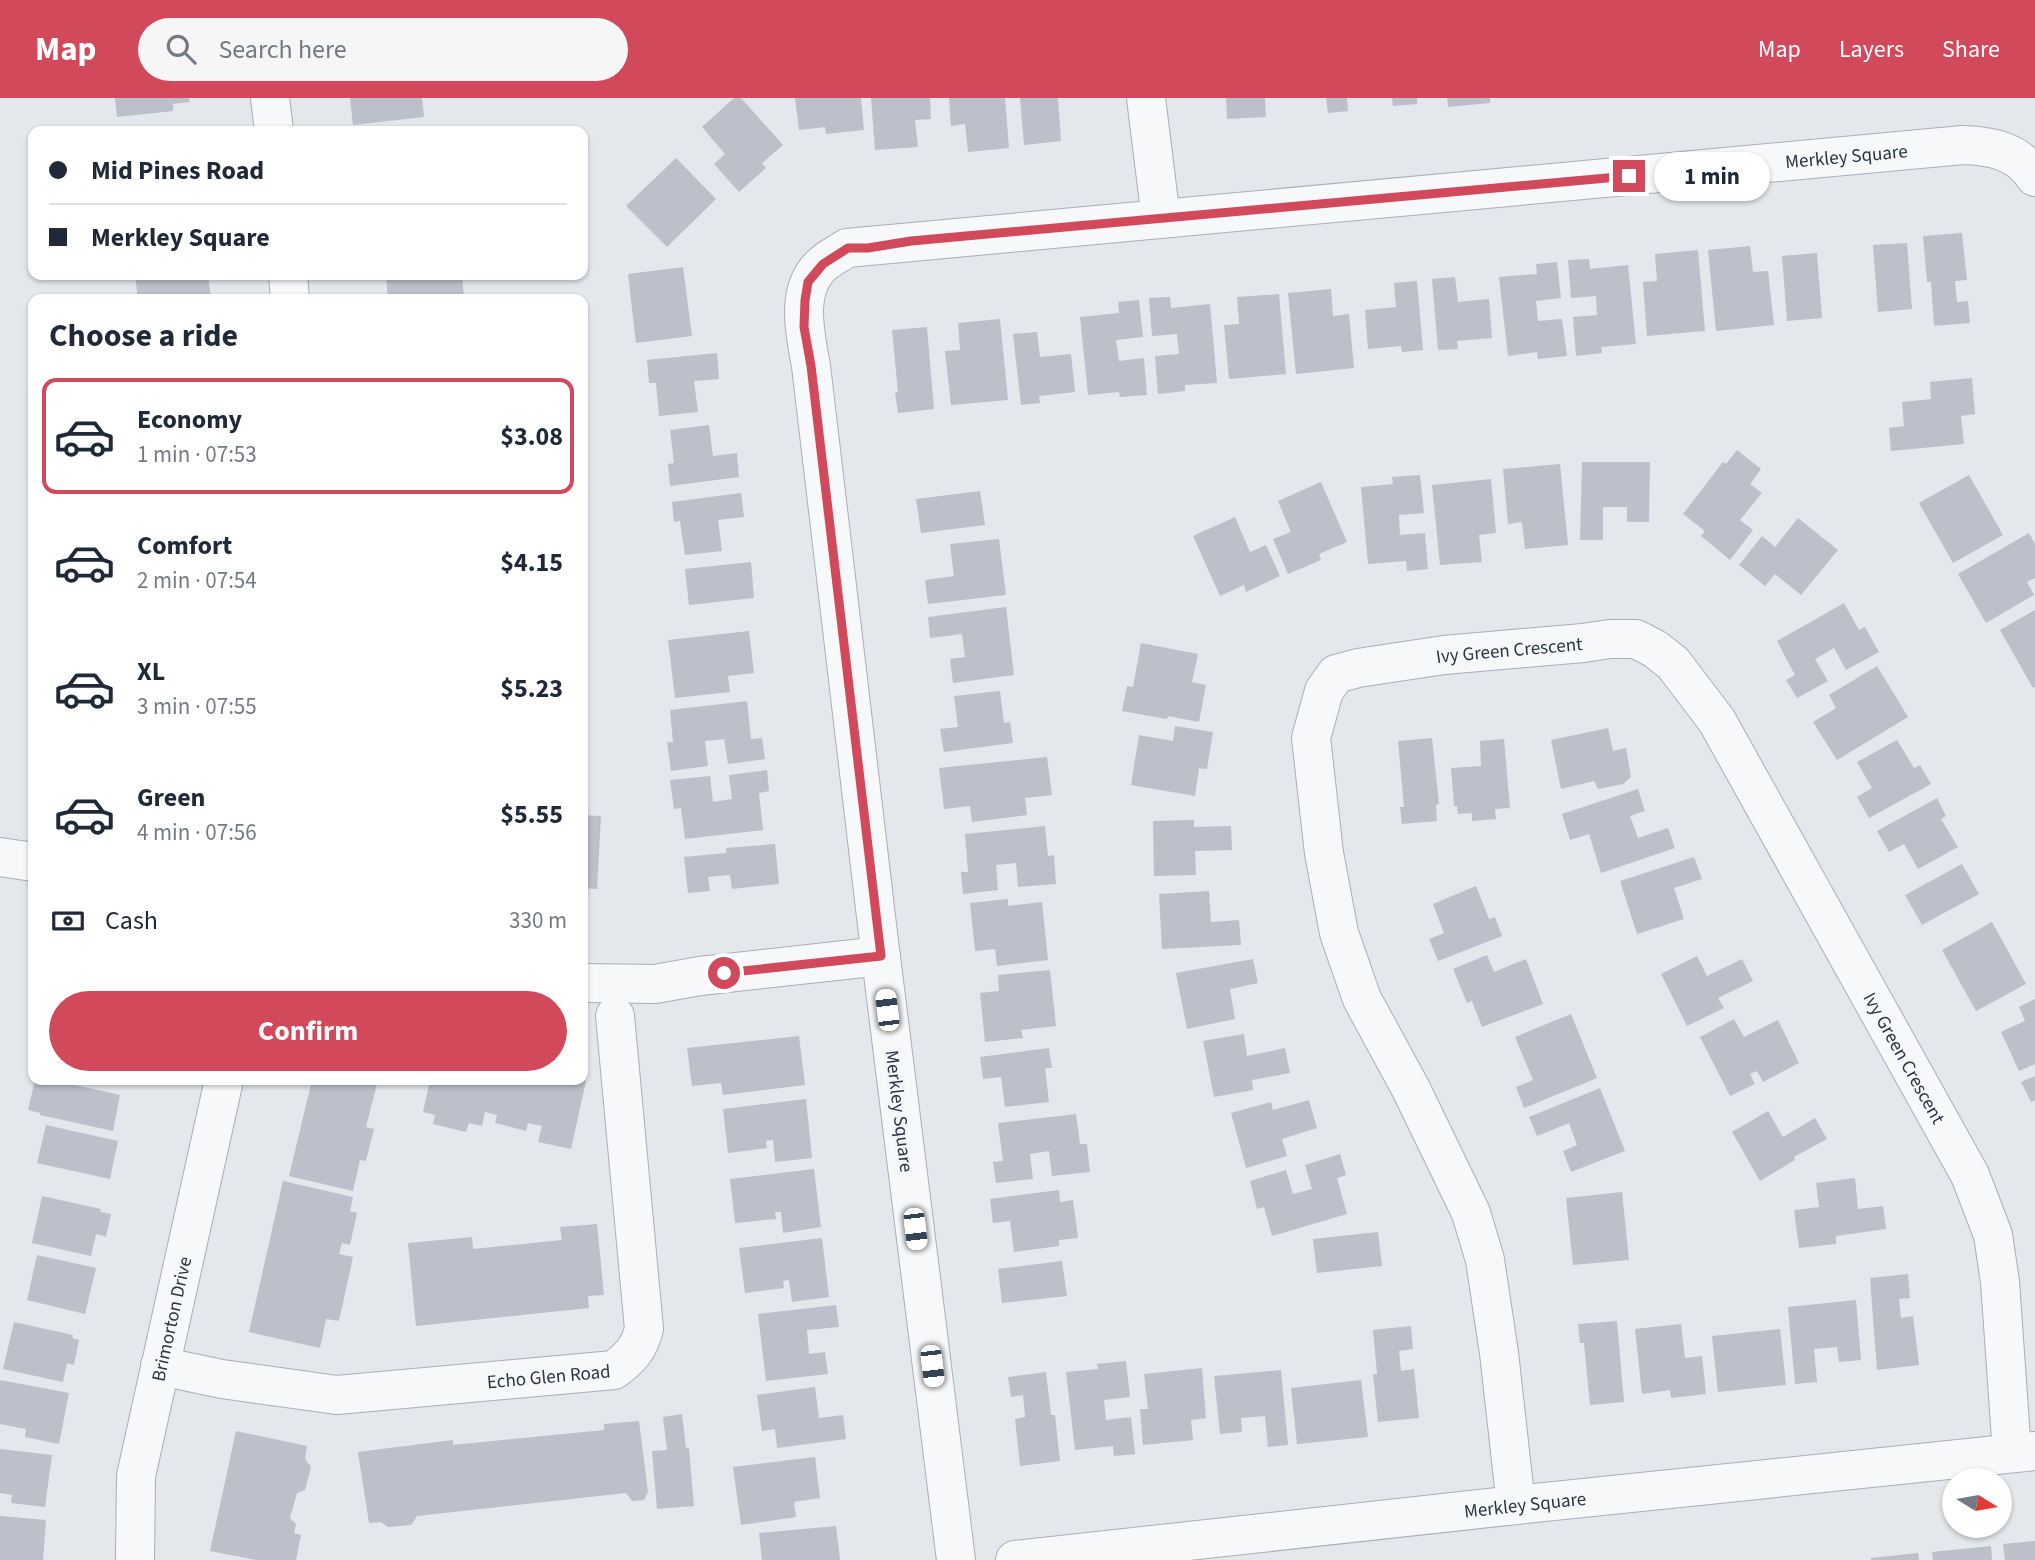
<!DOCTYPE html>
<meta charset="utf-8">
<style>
body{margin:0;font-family:"Source Sans 3",sans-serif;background:#f6f6f7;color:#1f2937;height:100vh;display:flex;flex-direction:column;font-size:26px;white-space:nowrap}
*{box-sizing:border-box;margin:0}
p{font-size:23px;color:#747a83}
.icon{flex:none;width:38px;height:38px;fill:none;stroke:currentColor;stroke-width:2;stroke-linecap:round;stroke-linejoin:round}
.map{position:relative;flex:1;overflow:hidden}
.drawer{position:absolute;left:28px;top:196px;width:560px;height:791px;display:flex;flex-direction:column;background:#fff;border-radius:14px;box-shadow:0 2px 5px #0004}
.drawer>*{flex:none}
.guide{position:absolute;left:28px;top:28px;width:560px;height:154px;border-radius:14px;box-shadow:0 2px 5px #0004;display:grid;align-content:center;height:154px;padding:0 21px;background:#fff}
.needle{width:46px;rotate:101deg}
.tools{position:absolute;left:1942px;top:1370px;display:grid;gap:14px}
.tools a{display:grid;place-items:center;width:70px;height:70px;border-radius:50%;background:#fff;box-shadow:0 2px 5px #0004;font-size:35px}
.end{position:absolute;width:32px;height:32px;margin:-16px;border:9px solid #d1495b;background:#fff;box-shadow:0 0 0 4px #fff}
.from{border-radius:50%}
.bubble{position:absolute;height:49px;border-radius:24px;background:#fff;box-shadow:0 2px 5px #0004;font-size:23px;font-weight:700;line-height:49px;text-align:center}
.car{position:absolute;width:21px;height:42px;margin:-21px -10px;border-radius:9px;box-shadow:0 0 5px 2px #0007;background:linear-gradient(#fff 24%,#345 0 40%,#fff 0 76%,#345 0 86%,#fff 0)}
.guide b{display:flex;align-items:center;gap:24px;height:66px;font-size:26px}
.guide b+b{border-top:2px solid #e0e1e3}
.guide i{width:18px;height:18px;background:#1f2937}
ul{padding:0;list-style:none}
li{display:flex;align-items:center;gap:21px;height:116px;margin:0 14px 10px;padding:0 7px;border:4px solid transparent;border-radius:14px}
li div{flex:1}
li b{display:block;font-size:26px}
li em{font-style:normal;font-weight:700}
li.selected{border-color:#d1495b}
li>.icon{width:63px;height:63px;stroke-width:1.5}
h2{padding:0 21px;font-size:32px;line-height:84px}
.pay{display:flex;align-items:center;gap:18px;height:77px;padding:0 21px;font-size:26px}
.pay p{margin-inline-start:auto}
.cta{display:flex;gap:14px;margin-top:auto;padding:14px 21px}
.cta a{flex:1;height:80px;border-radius:42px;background:#d1495b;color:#fff;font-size:28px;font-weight:700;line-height:80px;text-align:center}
header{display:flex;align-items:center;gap:42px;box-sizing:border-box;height:98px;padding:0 35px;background:#d1495b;color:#fff}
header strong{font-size:33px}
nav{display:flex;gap:38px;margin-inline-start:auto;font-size:24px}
.search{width:490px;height:63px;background:#f6f6f7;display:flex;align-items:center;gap:18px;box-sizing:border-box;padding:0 24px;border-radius:38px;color:#747a83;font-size:26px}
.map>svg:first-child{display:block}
.building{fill:#bbc0ca}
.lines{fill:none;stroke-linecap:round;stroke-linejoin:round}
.minor-casing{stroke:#a9aeb7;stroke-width:40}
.minor{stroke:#f7f8fa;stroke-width:38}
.route{stroke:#d1495b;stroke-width:9}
.labels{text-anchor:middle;stroke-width:6;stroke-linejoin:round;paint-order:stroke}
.street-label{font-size:19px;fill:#2b3445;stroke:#f4f6f9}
</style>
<header>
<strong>Map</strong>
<div class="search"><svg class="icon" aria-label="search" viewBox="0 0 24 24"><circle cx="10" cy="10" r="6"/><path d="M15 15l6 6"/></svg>Search here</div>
<nav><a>Map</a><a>Layers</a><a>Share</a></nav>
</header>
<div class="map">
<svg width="2035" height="1462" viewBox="0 0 2035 1462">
<rect width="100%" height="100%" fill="#e4e7ec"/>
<g class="building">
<path d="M115,0H189L190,4L173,6V13L117,19Z"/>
<path d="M350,0H422L424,19L353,27Z"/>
<path d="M734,0H741L783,47L762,65L766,70L739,94L714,66L725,56L702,29Z"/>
<path d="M795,0H861L864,32L826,36L825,29L799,32Z"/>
<path d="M871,0H930L931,21L915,22L918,49L875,52Z"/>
<path d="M949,0H1005L1009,50L968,54L965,26L951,28Z"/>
<path d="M1020,0H1058L1061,43L1024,47Z"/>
<path d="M1226,0H1265L1266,19L1227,21Z"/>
<path d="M1326,0H1347L1348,13L1328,15Z"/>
<path d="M1392,0H1417V6L1393,8Z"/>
<path d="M1447,0H1490V5L1448,9Z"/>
<path d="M676,60L716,101L667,149L626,108Z"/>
<path d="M1962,135L1967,182L1955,183L1957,204L1968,203L1970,225L1934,228L1931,184H1927L1923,138Z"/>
<path d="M1907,145L1912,211L1878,214L1873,147Z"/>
<path d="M1750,148L1753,174L1768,173L1774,227L1716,233L1708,152Z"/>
<path d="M1698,152L1705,233L1647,238L1643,184L1657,183L1655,156Z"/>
<path d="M1817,155L1822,220L1787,223L1782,158Z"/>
<path d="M1589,161L1590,171L1628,167L1636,246L1601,249L1602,255L1576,258L1573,219L1597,217L1596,198L1571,200L1568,162Z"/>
<path d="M1557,164L1561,200L1536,203L1538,223L1562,221L1567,258L1538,261L1537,254L1508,258L1499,179L1537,176L1536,166Z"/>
<path d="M683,169L692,238L636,245L628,176Z"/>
<path d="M135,177H208L211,201H138Z"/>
<path d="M386,177H462L464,201H388Z"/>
<path d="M1455,179L1458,204L1489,201L1492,240L1457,243L1458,251L1438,252L1432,181Z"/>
<path d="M1417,183L1423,252L1402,254L1401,248L1368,251L1365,212L1396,209L1394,185Z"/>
<path d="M1331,191L1333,218L1349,216L1354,270L1296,276L1288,195Z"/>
<path d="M1279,196L1286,276L1229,281L1224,227L1239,226L1237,199Z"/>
<path d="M1170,199L1171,210L1210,206L1217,285L1185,287V293L1158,296L1155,258L1179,256L1177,236L1152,238L1149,200Z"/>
<path d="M1139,202L1143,239L1116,242L1119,263L1144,260L1147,297L1120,299L1119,294L1088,297L1080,219L1119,215L1118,204Z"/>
<path d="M1000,221L1008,302L951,307L945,253L960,252L958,225Z"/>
<path d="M927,229L934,311L898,315L895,295L898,294L892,232Z"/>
<path d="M1037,234L1040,259L1071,256L1075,294L1039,298L1040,305L1021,307L1013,236Z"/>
<path d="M717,255L719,281L694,283L698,314L659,318L656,285H649L647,262Z"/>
<path d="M1972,280L1975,316L1961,318L1964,346L1891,353L1889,330L1904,328L1902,304L1931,301L1930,284Z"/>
<path d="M709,327L713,358L737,355L739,379L670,388L668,366L674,365L670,332Z"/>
<path d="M1737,352L1761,371L1750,386L1762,395L1740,422L1753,432L1730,462L1701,438L1705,433L1683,416L1723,364L1726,366Z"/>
<path d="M1582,364H1650L1649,424H1627V409H1603V442H1580Z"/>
<path d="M1560,366L1568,447L1525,451L1522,424L1508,426L1503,371Z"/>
<path d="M1420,377L1424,415L1399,417L1400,437L1425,435L1428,471L1407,473L1406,463L1368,466L1361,389L1393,386L1392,379Z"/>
<path d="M1969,377L2003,437L1953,465L1919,405Z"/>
<path d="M1491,381L1496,435L1479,437L1482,464L1440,467L1432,387Z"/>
<path d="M1321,384L1347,444L1319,456L1321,462L1288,476L1273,441L1291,434L1278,403Z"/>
<path d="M980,393L985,427L921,435L916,401Z"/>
<path d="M741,395L744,419L718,422L722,453L685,457L680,423L674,424L672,404Z"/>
<path d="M1235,419L1250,454L1266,447L1280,478L1246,494L1244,487L1220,498L1193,438Z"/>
<path d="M1798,420L1838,452L1801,497L1775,476L1765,488L1739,467L1762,438L1775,449Z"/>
<path d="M2029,435L2035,446V480L2027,484L2034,497L1986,525L1958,476Z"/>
<path d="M999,441L1006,497L928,506L925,482L954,478L950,446Z"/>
<path d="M751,464L754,500L689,507L685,471Z"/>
<path d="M1844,505L1859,532L1865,529L1879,554L1846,572L1834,550L1815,561L1828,583L1797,600L1786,582L1795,577L1777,543Z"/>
<path d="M1006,509L1014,577L953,585L950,561L965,559L962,536L930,540L928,519Z"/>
<path d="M2035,512V589L2033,590L2000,532Z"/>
<path d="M749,533L754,575L728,578L730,594L675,600L668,542Z"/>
<path d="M1141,545L1198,556L1192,584L1206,587L1199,624L1168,618L1167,621L1122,613L1127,588L1133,589Z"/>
<path d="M1877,568L1908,619L1837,662L1813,624L1836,610L1829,597Z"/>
<path d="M1000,593L1004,625L1010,624L1013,645L944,654L940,631L958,629L954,598Z"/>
<path d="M747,603L751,641L762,640L765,661L728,666L724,641L705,643L708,668L671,673L667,644H673L670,612Z"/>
<path d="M1175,628L1213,634L1207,671L1199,670L1195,698L1131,687L1139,637L1173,643Z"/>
<path d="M1608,630L1613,653L1626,650L1631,679L1623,686L1598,691L1594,683L1561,691L1551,642Z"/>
<path d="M1432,640L1439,706L1436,707L1437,723L1402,726L1400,709H1404L1398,643Z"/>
<path d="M1504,641L1510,710L1495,711L1496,721L1472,723V715L1458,716L1457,708H1454L1451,670L1481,668L1480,643Z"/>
<path d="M1897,642L1914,670L1920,667L1931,686L1869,720L1857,699L1872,690L1857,664Z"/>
<path d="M1047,659L1052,697L1025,700L1027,717L972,724L970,708L944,711L939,670Z"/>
<path d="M767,672L769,693L759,695L763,732L685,741L681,710L674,711L670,682L710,678L713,704L732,701L729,677Z"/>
<path d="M1638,691L1645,713L1630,718L1638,740L1668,730L1675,750L1601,775L1589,736L1570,742L1562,716Z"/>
<path d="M1937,700L1946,718L1941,721L1958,749L1918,771L1904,746L1889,754L1877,733Z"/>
<path d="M583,717L601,718L597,791L583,790Z"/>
<path d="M1194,722V729L1231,728L1232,752L1195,753L1196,777L1154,778L1153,723Z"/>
<path d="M1045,728L1048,758L1054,757L1056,786L1018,789L1016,765L996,767L998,792L963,796L961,774H968L965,736Z"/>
<path d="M775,746L779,786L732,791L730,777L708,779L710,793L688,795L684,759L726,755V750Z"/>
<path d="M1694,759L1702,781L1674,790L1684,821L1637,836L1620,783Z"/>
<path d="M1962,766L1979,796L1922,827L1905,797Z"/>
<path d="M1476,788L1489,821L1495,819L1502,838L1438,863L1429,841L1444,835L1433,806Z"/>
<path d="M1209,793L1211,824L1239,822L1241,847L1162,851L1159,796Z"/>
<path d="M1008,801V808L1042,804L1048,862L997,868L995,851L975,853L970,805Z"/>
<path d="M1992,824L2026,886L1976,913L1942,852Z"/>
<path d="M1487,857L1494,874L1526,861L1543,906L1482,929L1472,903L1467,905L1453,871Z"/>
<path d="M1697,858L1707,878L1742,861L1753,883L1718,900L1724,910L1687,928L1661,876Z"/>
<path d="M1253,861L1258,885L1230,891L1235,921L1187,931L1176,875Z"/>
<path d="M1050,872L1056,928L1021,932L1023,940L985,944L980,895L999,893L998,877Z"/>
<path d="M2035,901V966L2019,973L2001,934L2025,923L2019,909Z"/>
<path d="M1571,916L1597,980L1524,1010L1516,989L1533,982L1515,939Z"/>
<path d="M1734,921L1744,939L1778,922L1799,965L1763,984L1757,973L1750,976L1755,986L1730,998L1700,939Z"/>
<path d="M1244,936L1247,958L1285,950L1290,975L1252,982L1253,992L1214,999L1203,943Z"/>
<path d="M799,938L805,987L723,997L721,985L692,988L687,950Z"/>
<path d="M1049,950L1052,970H1045L1049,1004L1005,1009L1001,979L983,981L980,959Z"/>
<path d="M2035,978V1002L2031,1004L2021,984Z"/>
<path d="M35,982L46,984L47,982H52L120,997L113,1033L40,1017V1015L28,1012Z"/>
<path d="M312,982H378L366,1029L374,1031L366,1063L360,1062L353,1093L289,1078Z"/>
<path d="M430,982L586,983L571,1051L538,1044L542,1028L528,1025L526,1033L495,1025L497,1017L485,1014L482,1028L469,1025L466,1034L433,1026L435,1017L423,1014Z"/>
<path d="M1600,990L1625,1053L1571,1074L1563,1053L1577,1047L1569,1025L1537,1038L1529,1019Z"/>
<path d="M806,1001L812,1060L775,1064L773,1042L766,1043L767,1050L728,1055L723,1011Z"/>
<path d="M1309,1002L1317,1030L1282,1041L1287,1058L1246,1070L1231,1015L1271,1004L1273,1012Z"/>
<path d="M1768,1013L1783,1039L1815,1020L1827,1041L1794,1059L1795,1062L1760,1083L1732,1034Z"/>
<path d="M1076,1016L1080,1046H1087L1090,1074L1052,1078L1049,1053L1030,1056L1033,1081L996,1085L993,1064L1003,1063L998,1025Z"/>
<path d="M46,1027L118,1043L110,1081L37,1065Z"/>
<path d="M1340,1056L1346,1077L1337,1080L1347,1116L1272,1138L1264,1109L1257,1111L1250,1083L1286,1072L1293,1096L1312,1091L1305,1067Z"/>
<path d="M814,1071L821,1129L783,1135L781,1114H775L776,1121L735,1125L730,1081Z"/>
<path d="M1855,1080L1858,1111L1883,1108L1886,1131L1836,1138V1146L1799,1150L1794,1112L1819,1109L1816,1085Z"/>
<path d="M283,1083L353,1099L350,1113L357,1115L350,1147L342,1145L339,1156L353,1159L339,1223L326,1221L320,1250L249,1234Z"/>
<path d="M1059,1092L1060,1104L1073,1102L1078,1140L1059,1142V1148L1014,1154L1010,1123L993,1125L990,1101Z"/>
<path d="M1622,1094L1629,1162L1573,1167L1566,1100Z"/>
<path d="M42,1098L101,1111L100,1114L111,1116L106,1139L96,1136L91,1158L32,1145Z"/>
<path d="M597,1126L604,1197L588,1198L589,1210L416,1228L408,1145L472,1139L473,1151L562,1142L560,1129Z"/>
<path d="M1378,1134L1382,1168L1317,1175L1313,1141Z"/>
<path d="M822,1140L829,1199L792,1204L789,1182L783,1183L784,1190L745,1195L739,1150Z"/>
<path d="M37,1157L96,1170L85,1216L27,1202Z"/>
<path d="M1062,1163L1067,1198L1002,1205L998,1171Z"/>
<path d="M1908,1176L1910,1200L1899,1201L1901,1220L1913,1218L1919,1267L1877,1272L1870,1180Z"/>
<path d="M1856,1202L1861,1262L1839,1264L1837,1249L1814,1251L1817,1284L1795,1286L1788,1209Z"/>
<path d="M836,1207L839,1229L807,1232L809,1256L825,1254L828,1276L766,1283L758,1216Z"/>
<path d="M1617,1223L1624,1304L1590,1307L1584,1245H1580L1578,1226Z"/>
<path d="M14,1224L73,1237L72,1240L79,1242L74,1267L67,1265L63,1284L3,1271Z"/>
<path d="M1681,1226L1685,1260L1702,1258L1706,1296L1671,1300L1670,1292L1642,1296L1635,1231Z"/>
<path d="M1411,1228L1413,1251L1399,1253L1401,1273L1414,1271L1419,1320L1378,1324L1373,1276H1377L1373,1232Z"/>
<path d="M1780,1231L1786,1287L1718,1294L1712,1238Z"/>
<path d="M1126,1263L1130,1299L1104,1302L1106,1322L1131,1319L1135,1356L1114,1358L1113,1348L1075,1352L1066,1274L1098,1271L1097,1266Z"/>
<path d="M1202,1270L1206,1320L1191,1322L1193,1342L1143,1347L1140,1311H1148L1144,1276Z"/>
<path d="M1281,1272L1288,1347L1268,1349L1265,1318L1241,1320L1242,1334L1220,1336L1214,1278Z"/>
<path d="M1046,1274L1051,1317H1055L1060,1363L1020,1368L1015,1321L1025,1319L1023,1297L1011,1299L1008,1279Z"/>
<path d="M0,1282L69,1295L59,1346L25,1339L26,1331L0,1326Z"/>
<path d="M1361,1282L1368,1339L1297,1346L1291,1290Z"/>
<path d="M815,1289L819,1320L843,1317L846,1341L777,1350L775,1331L762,1333L757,1297Z"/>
<path d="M682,1316L686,1350H689L694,1408L657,1411L652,1353L667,1352L663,1319Z"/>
<path d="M639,1323L648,1394L644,1402L632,1403L626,1395L417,1418L411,1427L388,1429L381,1424L369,1425L358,1354L453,1342V1347L604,1332V1326Z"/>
<path d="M236,1333L307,1348L305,1361L311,1369L305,1392L297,1395L290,1420L296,1426L294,1435L301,1437L296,1462H256L210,1453Z"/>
<path d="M0,1351L52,1357L45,1409L11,1405L12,1397L0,1395Z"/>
<path d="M815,1359L820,1400L794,1404L796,1419L741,1427L733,1369Z"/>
<path d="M0,1418L46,1422L43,1462H0Z"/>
<path d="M836,1428L840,1462H762L759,1435Z"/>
<path d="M2035,1443V1462H2005L2003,1446Z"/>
<path d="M1991,1448L1992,1462H1933L1932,1454Z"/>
<path d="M1918,1455L1919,1462H1871V1460Z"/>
</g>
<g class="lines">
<defs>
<g id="minor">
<path d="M270,0L274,33"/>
<path d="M1146,0L1161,121"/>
<path d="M288,177L290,201"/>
<path d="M0,759L33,764"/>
<path d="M583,885L655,886L700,878L881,858"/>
<path id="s1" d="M160,1268L222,1281L337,1297L614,1272C630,1260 639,1251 644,1231L615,918"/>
<path id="s2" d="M1516,1407L1499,1255L1485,1162L1471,1115L1411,991L1362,901L1339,835L1324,755L1311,640L1324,593L1336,576L1358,570L1444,557L1583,545L1610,541H1636L1655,551L1673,565L1717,623L1970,1077L1993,1137L2000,1184L2012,1355"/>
<path id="s3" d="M135,1462L136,1378L224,982"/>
<path id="s4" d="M956,1462L877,827L811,268C805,235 794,190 824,165C831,159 840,155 847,150L1963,47C1992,48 2018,53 2035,79"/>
<path id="s5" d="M1015,1462L1516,1407L2035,1353"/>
</g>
</defs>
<use href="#minor" class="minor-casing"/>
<use href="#minor" class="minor"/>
</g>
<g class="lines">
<path class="route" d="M724,875L881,858L811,268L804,229L805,202L808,184L823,166L848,150H868L911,143L1629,78"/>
</g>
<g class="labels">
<g class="street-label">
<text dy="7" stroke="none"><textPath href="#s4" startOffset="2343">Merkley Square</textPath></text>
<text dy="7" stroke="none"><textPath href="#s2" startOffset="1048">Ivy Green Crescent</textPath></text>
<text dy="7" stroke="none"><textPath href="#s2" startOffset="1678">Ivy Green Crescent</textPath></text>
<text transform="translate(900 1013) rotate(83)" y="7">Merkley Square</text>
<text dy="7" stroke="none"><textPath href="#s3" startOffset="245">Brimorton Drive</textPath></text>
<text dy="7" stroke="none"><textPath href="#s1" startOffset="392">Echo Glen Road</textPath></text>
<text dy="7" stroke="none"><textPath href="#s5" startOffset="513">Merkley Square</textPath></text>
</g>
</g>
</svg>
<div class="tools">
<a><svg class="needle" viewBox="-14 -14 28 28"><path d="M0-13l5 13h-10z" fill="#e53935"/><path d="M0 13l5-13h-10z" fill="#747a83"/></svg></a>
</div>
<i class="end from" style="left:724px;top:875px"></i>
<i class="end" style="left:1629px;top:78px"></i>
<div class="bubble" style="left:1654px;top:54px;width:116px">1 min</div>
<i class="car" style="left:887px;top:912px;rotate:353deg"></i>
<i class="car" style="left:915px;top:1131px;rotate:173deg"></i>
<i class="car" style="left:932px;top:1268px;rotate:173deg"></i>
<div class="guide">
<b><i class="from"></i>Mid Pines Road</b>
<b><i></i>Merkley Square</b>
</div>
<section class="drawer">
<h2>Choose a ride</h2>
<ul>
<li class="selected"><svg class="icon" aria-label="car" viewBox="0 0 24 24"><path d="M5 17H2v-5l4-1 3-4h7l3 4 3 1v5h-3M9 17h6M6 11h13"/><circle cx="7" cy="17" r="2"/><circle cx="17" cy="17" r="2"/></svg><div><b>Economy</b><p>1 min · 07:53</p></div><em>$3.08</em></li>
<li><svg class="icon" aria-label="car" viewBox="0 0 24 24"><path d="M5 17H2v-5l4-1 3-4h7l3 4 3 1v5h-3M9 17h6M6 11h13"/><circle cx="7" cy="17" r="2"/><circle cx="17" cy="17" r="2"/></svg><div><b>Comfort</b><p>2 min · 07:54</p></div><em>$4.15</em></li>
<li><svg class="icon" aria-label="car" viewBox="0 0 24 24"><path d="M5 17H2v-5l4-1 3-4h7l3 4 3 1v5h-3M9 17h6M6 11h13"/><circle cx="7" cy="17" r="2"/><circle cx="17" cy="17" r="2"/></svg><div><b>XL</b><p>3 min · 07:55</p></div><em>$5.23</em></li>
<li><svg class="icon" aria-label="car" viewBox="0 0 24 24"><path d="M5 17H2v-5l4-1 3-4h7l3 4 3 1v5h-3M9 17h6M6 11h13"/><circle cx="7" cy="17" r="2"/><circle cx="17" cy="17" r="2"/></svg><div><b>Green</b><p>4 min · 07:56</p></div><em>$5.55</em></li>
</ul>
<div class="pay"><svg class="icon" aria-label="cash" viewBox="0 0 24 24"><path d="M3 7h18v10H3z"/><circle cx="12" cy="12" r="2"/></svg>Cash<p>330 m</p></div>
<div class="cta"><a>Confirm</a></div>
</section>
</div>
